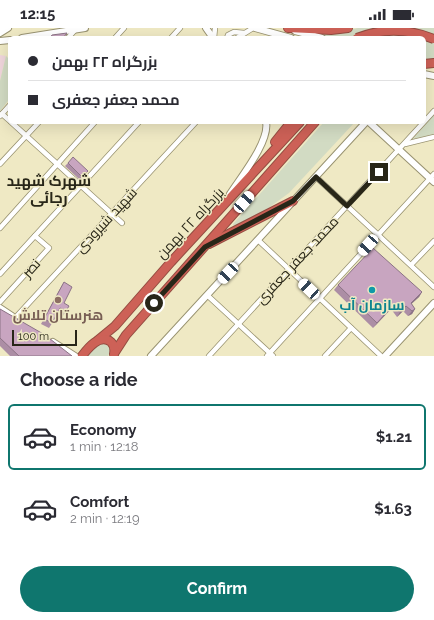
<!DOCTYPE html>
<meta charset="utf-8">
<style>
body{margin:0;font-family:Raleway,Cairo,sans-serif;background:#f2f2f3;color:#2b2b33;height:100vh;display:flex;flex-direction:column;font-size:15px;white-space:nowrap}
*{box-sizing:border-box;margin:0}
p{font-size:13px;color:#7c7c81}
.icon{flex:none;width:22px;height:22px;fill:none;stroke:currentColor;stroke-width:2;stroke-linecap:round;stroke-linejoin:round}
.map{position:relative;height:328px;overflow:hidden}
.sheet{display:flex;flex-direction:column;background:#fff;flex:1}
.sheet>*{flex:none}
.banner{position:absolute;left:8px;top:8px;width:418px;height:88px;border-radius:6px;box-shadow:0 4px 16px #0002;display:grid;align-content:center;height:88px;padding:0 20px;background:#fff}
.scale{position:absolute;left:12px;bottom:10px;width:65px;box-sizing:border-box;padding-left:4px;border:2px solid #282618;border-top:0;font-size:11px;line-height:14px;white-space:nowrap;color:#282618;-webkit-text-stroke:3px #efe9c4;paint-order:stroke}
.end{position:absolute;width:18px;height:18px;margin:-9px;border:5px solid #282618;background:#fff;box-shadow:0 0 0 2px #fff}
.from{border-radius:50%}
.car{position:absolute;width:12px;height:24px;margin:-12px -6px;border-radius:5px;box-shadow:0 0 3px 1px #0007;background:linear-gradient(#fff 24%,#345 0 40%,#fff 0 76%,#345 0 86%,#fff 0)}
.banner b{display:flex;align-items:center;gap:14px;height:38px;font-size:15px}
.banner b+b{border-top:1px solid #e1e1e2}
.banner i{width:10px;height:10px;background:#2b2b33}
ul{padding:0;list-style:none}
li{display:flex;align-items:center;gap:12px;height:66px;margin:0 8px 6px;padding:0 12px;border:2px solid transparent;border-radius:6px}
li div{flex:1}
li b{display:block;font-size:15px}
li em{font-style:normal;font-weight:700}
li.active{border-color:#0f766e}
li>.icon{width:36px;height:36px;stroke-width:1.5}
h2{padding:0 20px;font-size:18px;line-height:48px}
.action{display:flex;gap:8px;margin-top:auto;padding:8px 20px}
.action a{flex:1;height:46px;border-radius:24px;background:#0f766e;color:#fff;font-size:16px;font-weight:700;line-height:46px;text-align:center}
.status{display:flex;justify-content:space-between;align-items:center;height:28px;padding:0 20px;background:#fff;direction:ltr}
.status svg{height:11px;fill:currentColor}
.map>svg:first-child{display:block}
.commercial{fill:#f0d6dc}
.green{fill:#d2dbc3}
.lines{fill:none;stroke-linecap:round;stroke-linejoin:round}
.street-casing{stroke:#999371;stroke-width:6}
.secondary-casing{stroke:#999371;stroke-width:8}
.highway-casing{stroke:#934c41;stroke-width:10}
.street{stroke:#fff;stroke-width:4.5}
.secondary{stroke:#fff;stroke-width:6}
.highway{stroke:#cd6157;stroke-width:8}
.highway-bridge-casing{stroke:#934c41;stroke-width:10;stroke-linecap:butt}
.highway-bridge{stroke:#cd6157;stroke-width:8}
.wall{fill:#ac8ea5}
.shaded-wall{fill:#8c7486}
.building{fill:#c8a5c0;stroke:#8c7486}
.route{stroke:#282618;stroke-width:5}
.culture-dot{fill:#0f9aa8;stroke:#efe9c4;stroke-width:1.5}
.education-dot{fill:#8d6e63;stroke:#efe9c4;stroke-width:1.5}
.labels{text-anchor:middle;stroke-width:3;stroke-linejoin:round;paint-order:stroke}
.street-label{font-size:14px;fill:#282618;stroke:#efe9c4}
.culture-label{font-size:14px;font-weight:bold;fill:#0d838f;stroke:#efe9c4}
.education-label{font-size:14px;font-weight:bold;fill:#785e54;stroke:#efe9c4}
.neighbourhood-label{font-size:15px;font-weight:bold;fill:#282618;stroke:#efe9c4}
</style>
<div class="status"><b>12:15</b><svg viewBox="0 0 49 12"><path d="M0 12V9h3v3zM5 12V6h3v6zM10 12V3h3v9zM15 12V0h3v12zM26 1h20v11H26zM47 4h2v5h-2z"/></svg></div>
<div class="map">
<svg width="434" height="328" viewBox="0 0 434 328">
<rect width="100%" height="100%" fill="#efe9c4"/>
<path class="commercial" d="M0,27L6,28L0,53Z"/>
<g class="green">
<path d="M358,0H378L369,10H333L314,6L315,4L335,5Z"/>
<path d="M406,0H434V31L424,32V10H397Z"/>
<path d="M6,28L10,32V68L8,73L0,83V53Z"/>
<path d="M434,87V106L413,111Z"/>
<path d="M324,94H355L289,165L267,181L234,199L233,196Z"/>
<path d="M100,316C106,315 109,318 110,324L108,328H87L92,322Z"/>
</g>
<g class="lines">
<defs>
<g id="street">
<path d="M0,1L1,0"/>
<path d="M68,10L75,2"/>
<path d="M115,10L124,0"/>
<path d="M171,10L180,0"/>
<path d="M214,10L215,0"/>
<path d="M227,10L228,7L234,4L244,5"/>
<path d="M237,10L253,0"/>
<path d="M2,86L10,93"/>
<path d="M0,88L10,77"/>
<path d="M11,94L122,195"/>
<path d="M405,116L434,109"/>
<path d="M0,136L39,94"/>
<path d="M316,149L434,259"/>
<path d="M0,200L95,94"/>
<path d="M258,212L381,328"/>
<path d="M411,237L434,213"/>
<path d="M0,246L139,94"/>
<path d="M207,267L273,328"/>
<path d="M0,274L49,220L35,208"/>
<path d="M15,290L196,94"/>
<path d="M209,328L434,83"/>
<path d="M267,328L434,146"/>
<path d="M325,328L351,300"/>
</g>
<g id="secondary">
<path d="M206,0L213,10"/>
<path d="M255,0L291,10"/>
<path d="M295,3L322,10"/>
<path d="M0,5L8,0"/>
<path d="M22,10L85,0"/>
<path d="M0,13L10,12"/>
<path d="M424,46L434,48"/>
<path d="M369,94L434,154"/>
<path d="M230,166C241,149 270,113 266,94"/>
<path d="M0,280L12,288"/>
<path d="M53,314L75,328"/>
<path d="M151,328L366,94"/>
<path d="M385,328L434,275"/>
</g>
<g id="highway">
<path d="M288,0L331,2L348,0"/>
<path d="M424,36L434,35"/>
<path d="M275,114L291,94"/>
<path d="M209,216L293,173"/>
<path d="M98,312L115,298L171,234L300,94"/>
<path d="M115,324L126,307L315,94"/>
<path d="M82,328C88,320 100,305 111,314C114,317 115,321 114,326"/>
</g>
</defs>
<use href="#street" class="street-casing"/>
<use href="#secondary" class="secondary-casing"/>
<use href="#highway" class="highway-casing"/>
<use href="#street" class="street"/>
<use href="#secondary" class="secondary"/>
<use href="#highway" class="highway"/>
<defs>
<path id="highway-bridge" d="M357,10C382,0 409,1 434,11"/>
</defs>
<use href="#highway-bridge" class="highway-bridge-casing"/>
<use href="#highway-bridge" class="highway-bridge"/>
</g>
<g class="wall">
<path d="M68,135L88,143L80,152L65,138Z"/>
<path d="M64,254V275L66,283L63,288L58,286L49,300L41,296L61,259Z"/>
<path d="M338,257L422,264L419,269L411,276L415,281L412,286L408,288L403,283L397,289L391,281L373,300L334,262Z"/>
<path d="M0,281L72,328H10L0,318Z"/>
</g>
<g class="shaded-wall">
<path d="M422,264L419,269L407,280L411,275Z"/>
<path d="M394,276L391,281L373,300L377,295Z"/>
<path d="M406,278L403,283L397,289L400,284Z"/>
<path d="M415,281L412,286L408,288L412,283Z"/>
</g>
<g class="building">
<path d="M67,5L63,10H50L52,7Z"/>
<path d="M73,129L88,143L82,149L68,135Z"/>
<path d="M373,220L422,264L411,275L415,281L412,283L406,278L400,284L394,276L377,295L338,257Z"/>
<path d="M64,254L72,259L64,275L69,278L66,283L60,280L52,295L44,291Z"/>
<path d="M0,281L45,307L72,328H19L0,310Z"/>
</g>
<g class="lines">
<path class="route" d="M154,275L205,219L293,173L316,149L347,178L379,144"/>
</g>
<circle class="culture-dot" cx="372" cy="262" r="4"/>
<circle class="education-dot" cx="58" cy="272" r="4"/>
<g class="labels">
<g class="street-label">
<text transform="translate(106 192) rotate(-47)" y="5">شهید شیرودی</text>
<text transform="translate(190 195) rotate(-47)" y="5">بزرگراه ۲۲ بهمن</text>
<text transform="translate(297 232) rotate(-47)" y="5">محمد جعفر جعفری</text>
<text transform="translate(31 240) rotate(-48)" y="5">نصر</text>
</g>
<g class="culture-label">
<text x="372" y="282">سازمان آب</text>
</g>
<g class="education-label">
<text x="58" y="292">هنرستان تلاش</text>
</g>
<g class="neighbourhood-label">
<text x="49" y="158">شهرک شهید<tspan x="49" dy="17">رجائی</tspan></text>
</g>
</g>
</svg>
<div class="scale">100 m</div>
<i class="end from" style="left:154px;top:275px"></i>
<i class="end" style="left:379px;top:144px"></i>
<i class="car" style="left:244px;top:174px;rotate:41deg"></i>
<i class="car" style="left:368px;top:217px;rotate:222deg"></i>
<i class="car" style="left:228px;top:245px;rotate:223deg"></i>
<i class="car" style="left:309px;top:261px;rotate:313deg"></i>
<div class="banner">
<b><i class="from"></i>بزرگراه ۲۲ بهمن</b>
<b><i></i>محمد جعفر جعفری</b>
</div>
</div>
<section class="sheet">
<h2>Choose a ride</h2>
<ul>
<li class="active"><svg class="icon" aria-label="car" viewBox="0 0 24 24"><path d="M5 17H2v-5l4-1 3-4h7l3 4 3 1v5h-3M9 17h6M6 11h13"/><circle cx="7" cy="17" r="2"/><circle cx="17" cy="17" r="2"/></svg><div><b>Economy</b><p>1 min · 12:18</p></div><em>$1.21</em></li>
<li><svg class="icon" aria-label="car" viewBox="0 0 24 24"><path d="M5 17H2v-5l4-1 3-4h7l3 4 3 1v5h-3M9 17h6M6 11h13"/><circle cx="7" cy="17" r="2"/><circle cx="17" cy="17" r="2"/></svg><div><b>Comfort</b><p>2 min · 12:19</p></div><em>$1.63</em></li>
</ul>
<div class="action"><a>Confirm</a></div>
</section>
